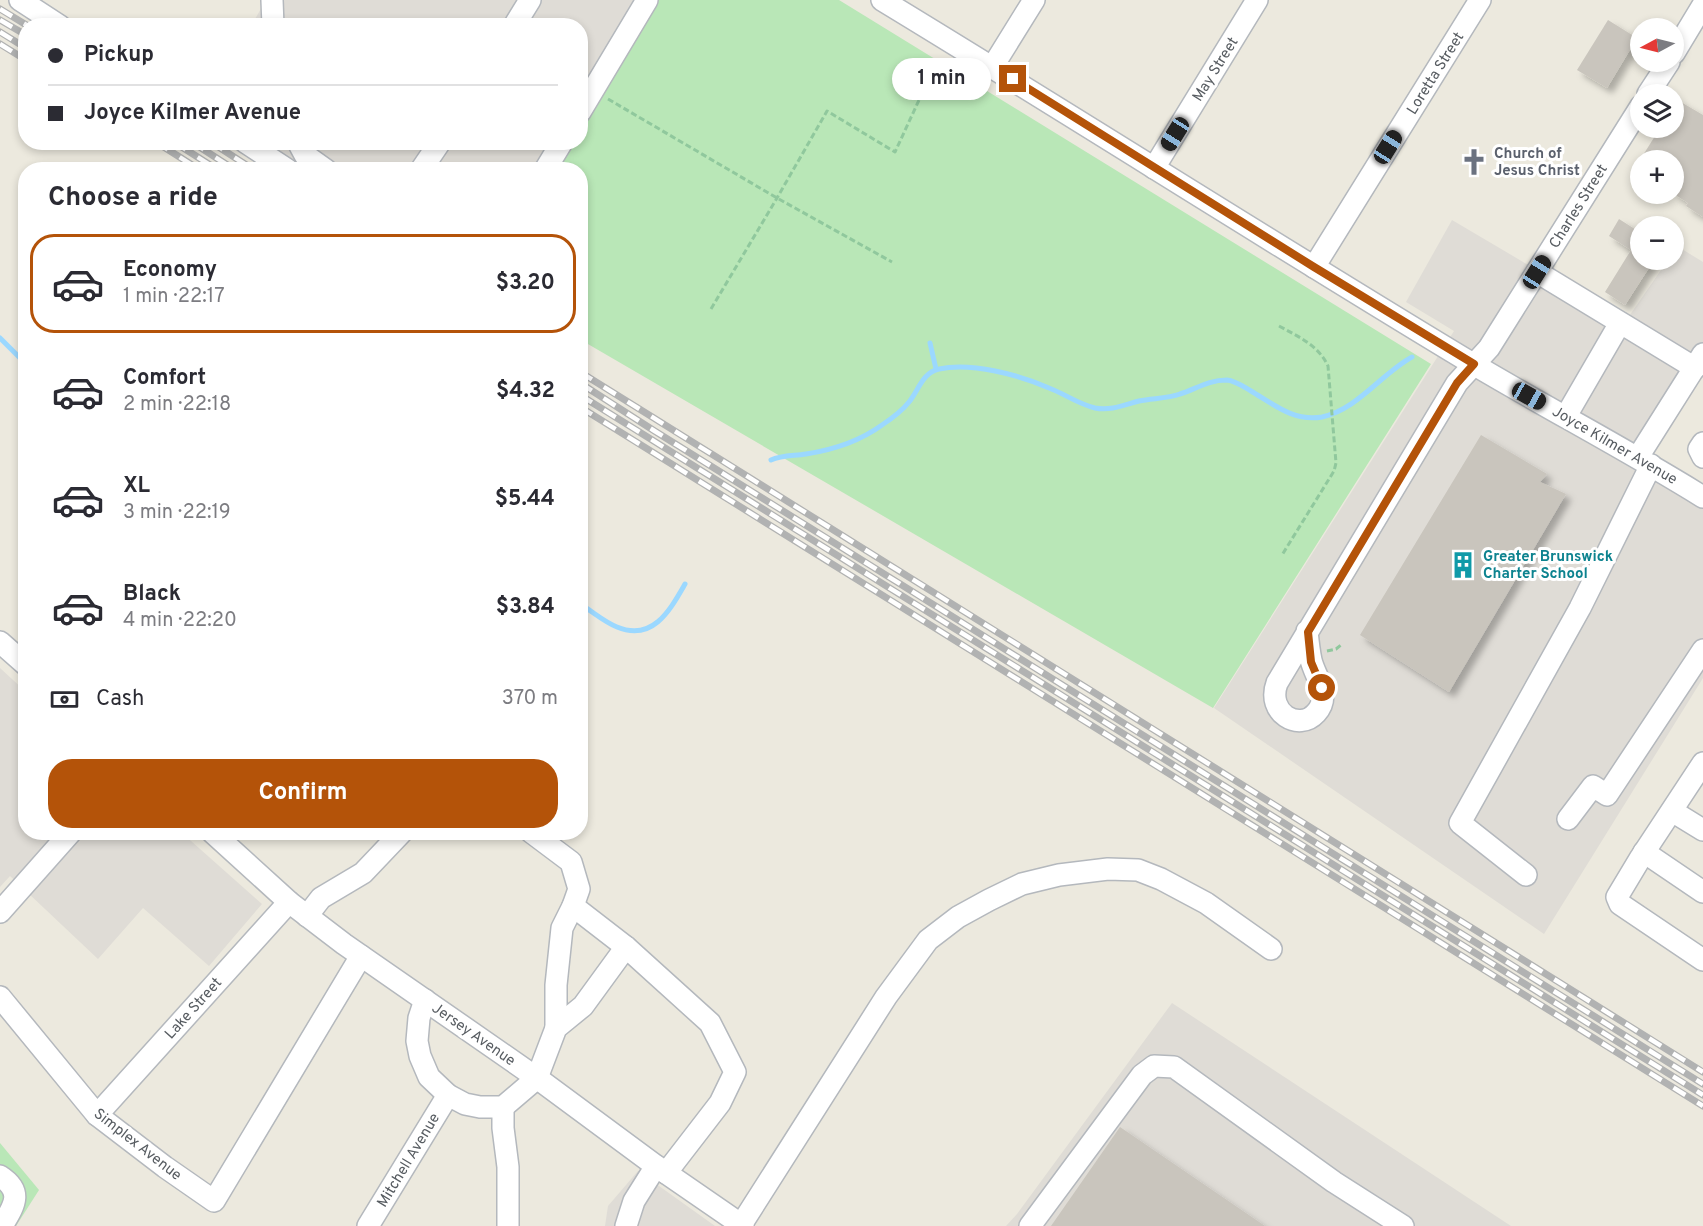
<!DOCTYPE html>
<meta charset="utf-8">
<style>
body{margin:0;font-family:Overpass,sans-serif;background:#f7f7f7;color:#2b2b33;height:100vh;display:flex;flex-direction:column;font-size:22px;white-space:nowrap}
*{box-sizing:border-box;margin:0}
p{font-size:20px;color:#7c7c81}
.icon{flex:none;width:33px;height:33px;fill:none;stroke:currentColor;stroke-width:2;stroke-linecap:round;stroke-linejoin:round}
.map{position:relative;flex:1;overflow:hidden}
.panel{position:absolute;left:18px;top:162px;width:570px;height:678px;display:flex;flex-direction:column;background:#fff;border-radius:24px;box-shadow:0 3px 9px #0003}
.panel>*{flex:none}
.banner{position:absolute;left:18px;top:18px;width:570px;height:132px;border-radius:24px;box-shadow:0 3px 9px #0003;display:grid;align-content:center;height:132px;padding:0 30px;background:#fff}
.needle{width:39px;rotate:263deg}
.fabs{position:absolute;left:1630px;top:18px;display:grid;gap:12px}
.fabs a{display:grid;place-items:center;width:54px;height:54px;border-radius:50%;background:#fff;box-shadow:0 3px 9px #0003;font-size:30px}
.end{position:absolute;width:27px;height:27px;margin:-14px;border:8px solid #b45309;background:#fff;box-shadow:0 0 0 3px #fff}
.from{border-radius:50%}
.bubble{position:absolute;height:42px;border-radius:21px;background:#fff;box-shadow:0 3px 9px #0003;font-size:20px;font-weight:700;line-height:42px;text-align:center}
.car{position:absolute;width:18px;height:36px;margin:-18px -9px;border-radius:8px;box-shadow:0 0 4px 2px #0007;background:linear-gradient(#222 24%,#8ab4d8 0 40%,#222 0 76%,#8ab4d8 0 86%,#222 0)}
.banner b{display:flex;align-items:center;gap:21px;height:57px;font-size:22px}
.banner b+b{border-top:2px solid #e1e1e2}
.banner i{width:15px;height:15px;background:#2b2b33}
ul{padding:0;list-style:none}
li{display:flex;align-items:center;gap:18px;height:99px;margin:0 12px 9px;padding:0 18px;border:3px solid transparent;border-radius:24px}
li div{flex:1}
li b{display:block;font-size:22px}
li em{font-style:normal;font-weight:700}
li.active{border-color:#b45309}
li>.icon{width:54px;height:54px;stroke-width:1.5}
h2{padding:0 30px;font-size:27px;line-height:72px}
.pay{display:flex;align-items:center;gap:15px;height:66px;padding:0 30px;font-size:22px}
.pay p{margin-inline-start:auto}
.primary-button{display:flex;gap:12px;margin-top:auto;padding:12px 30px}
.primary-button a{flex:1;height:69px;border-radius:24px;background:#b45309;color:#fff;font-size:24px;font-weight:700;line-height:69px;text-align:center}
.map>svg:first-child{display:block}
.industrial{fill:#dfdcd6}
.green{fill:#b9e7b7}
.lines{fill:none;stroke-linecap:round;stroke-linejoin:round}
.stream{stroke:#9bd8ff;stroke-width:5}
.building{fill:#c9c5bd;filter:url(#shadow)}
.minor-casing{stroke:#b4b8bd;stroke-width:24}
.path{stroke:#90c89d;stroke-width:3;stroke-dasharray:6 3;stroke-linecap:butt}
.minor{stroke:#fff;stroke-width:21}
.rail-casing{stroke:#b1b2b2;stroke-width:7}
.rail{stroke:#fff;stroke-width:4.5;stroke-dasharray:14;stroke-linecap:butt}
.route{stroke:#b45309;stroke-width:8}
.labels{text-anchor:middle;stroke-width:6;stroke-linejoin:round;paint-order:stroke}
.street-label{font-size:15px;fill:#575c61;stroke:#fff}
.worship-label{font-size:15px;font-weight:bold;fill:#5b616d;stroke:#fff;text-anchor:start}
.culture-label{font-size:15px;font-weight:bold;fill:#0d838f;stroke:#fff;text-anchor:start}
</style>
<div class="map">
<svg width="1703" height="1226" viewBox="0 0 1703 1226">
<defs>
<filter id="shadow"><feDropShadow dx="5.5" dy="5.5" stdDeviation="3" flood-color="#0004"/></filter>
</defs>
<rect width="100%" height="100%" fill="#ece9de"/>
<g class="industrial">
<path d="M266,0H657L581,129L580,26H251Z"/>
<path d="M244,142L573,143L557,170L286,169Z"/>
<path d="M1452,220L1625,322L1668,260H1674V251L1677,246L1703,262V359L1641,464L1703,502V678L1544,934L1214,708L1454,331L1406,302Z"/>
<path d="M0,668L25,691L26,832L182,833L262,904L209,966L143,908L98,959L10,876L0,887Z"/>
<path d="M1172,1003L1511,1226H1006L1017,1214Z"/>
<path d="M638,1171L715,1226H605L608,1206Z"/>
</g>
<g class="green">
<path d="M657,0H839L1431,364L1213,708L581,340L580,170H557L573,143L580,142L581,129Z"/>
<path d="M0,1143L39,1190L16,1226H0Z"/>
</g>
<g class="lines">
<g class="stream">
<path d="M0,338L21,359L26,367"/>
<path d="M930,343L936,369"/>
<path d="M771,460C782,455 794,456 806,454C832,450 860,441 882,425C891,419 902,411 909,402C918,391 923,372 939,369C972,362 1019,375 1049,388C1065,394 1078,404 1095,408C1111,411 1124,405 1139,401C1152,398 1167,399 1180,394C1196,389 1208,380 1227,380C1236,381 1244,387 1251,391C1273,404 1294,422 1322,417C1358,409 1381,374 1412,357"/>
<path d="M580,604C592,611 604,622 617,627C653,642 670,610 685,584"/>
</g>
</g>
<g class="building">
<path d="M1608,20L1637,38L1607,88L1577,70Z"/>
<path d="M1674,98L1703,115V217L1686,206L1688,203L1674,194V160H1640L1660,128H1674Z"/>
<path d="M1619,219L1641,233V260H1654L1625,305L1605,292L1631,250L1609,236Z"/>
<path d="M1481,435L1547,474L1540,482L1566,494L1449,692L1360,635Z"/>
<path d="M1120,1127L1265,1226H1051Z"/>
</g>
<g class="lines">
<defs>
<g id="minor">
<path d="M20,0L60,26"/>
<path d="M272,0L273,26"/>
<path d="M882,0C1073,116 1261,236 1453,352C1535,402 1621,446 1703,497"/>
<path d="M514,26L530,0"/>
<path d="M1674,53L1703,5"/>
<path d="M993,66L1034,0"/>
<path d="M1648,94L1669,62"/>
<path d="M580,112L647,0"/>
<path d="M245,142L288,170"/>
<path d="M298,142L305,155L326,170"/>
<path d="M1154,168L1257,0"/>
<path d="M421,170L440,142"/>
<path d="M545,170L562,142"/>
<path d="M1314,267L1480,0"/>
<path d="M1537,272L1695,368"/>
<path d="M1566,416L1620,323"/>
<path d="M1703,443L1699,449L1703,457"/>
<path d="M1638,457L1703,354"/>
<path d="M1307,631C1308,641 1309,651 1311,660C1315,677 1332,696 1316,713C1299,732 1266,713 1277,683L1457,383L1489,348L1641,106"/>
<path d="M0,642L26,665"/>
<path d="M1703,763L1641,857L1617,897L1620,904L1703,960"/>
<path d="M1672,811L1703,830"/>
<path d="M1568,819L1593,786L1607,795L1703,650"/>
<path d="M212,832L289,902L344,944L537,1078L656,1166L743,1226"/>
<path d="M531,832L571,862L579,889L573,906L562,928L556,985V1028"/>
<path d="M1644,852L1703,892"/>
<path d="M1526,875L1460,823L1580,608L1651,465"/>
<path d="M573,906L626,947"/>
<path d="M0,912L71,832"/>
<path d="M307,916L321,898L363,873L402,832"/>
<path d="M0,997L97,1115L165,1167L214,1201L361,956"/>
<path d="M425,1000L419,1018L417,1041L420,1056L429,1077L448,1095L465,1104L480,1107H503L537,1078L556,1028L583,1006L626,947L710,1023L735,1072L720,1103L666,1173"/>
<path d="M503,1107V1128L508,1167V1226"/>
<path d="M97,1115L289,902"/>
<path d="M0,1176C25,1192 13,1207 2,1226"/>
<path d="M741,1225L886,997L928,940L958,917L989,900L1022,884L1059,875L1108,869L1138,870L1161,879L1206,903L1271,949"/>
<path d="M368,1226L448,1095"/>
<path d="M626,1226L634,1201L656,1166"/>
<path d="M1030,1226L1142,1075L1154,1066L1174,1067L1334,1182L1403,1226"/>
</g>
</defs>
<use href="#minor" class="minor-casing"/>
<g class="path">
<path d="M608,99L777,198L892,262"/>
<path d="M711,309L777,198L827,111L895,152L938,59"/>
<path d="M1279,326C1299,337 1318,345 1328,366L1336,463L1334,471L1282,555"/>
<path d="M1327,651L1336,649L1341,645"/>
</g>
<use href="#minor" class="minor"/>
<defs>
<g id="rail">
<path d="M0,9L28,26"/>
<path d="M0,20L26,35"/>
<path d="M0,32L26,48"/>
<path d="M0,44L26,60"/>
<path d="M156,142L200,170"/>
<path d="M174,142L218,170"/>
<path d="M192,142L235,170"/>
<path d="M211,142L254,170"/>
<path d="M580,372L1703,1072"/>
<path d="M580,383L653,430L1703,1084"/>
<path d="M580,395L1703,1095"/>
<path d="M580,407L1703,1106"/>
</g>
</defs>
<use href="#rail" class="rail-casing"/>
<use href="#rail" class="rail"/>
</g>
<g class="lines">
<path class="route" d="M1013,79L1314,267L1474,364L1457,383L1308,632L1311,662L1322,688"/>
</g>
<defs>
<symbol id="church-bare" viewBox="-9 -9 18 18"><path d="M-1.2-6h2.4v3.5h3.3v2.4h-3.3V6h-2.4V-.1h-3.3v-2.4h3.3Z" fill="#6b7280" stroke="#fff" stroke-width="2.5" paint-order="stroke"/></symbol>
<symbol id="building-bare" viewBox="-9 -9 18 18"><path d="M-4-6H4V6H1V3H-1V6H-4ZM-2.5-4.3h1.7v1.8h-1.7ZM.8-4.3h1.7v1.8H.8ZM-2.5-1h1.7V.8h-1.7ZM.8-1h1.7V.8H.8Z" fill="#0f9aa8" stroke="#fff" stroke-width="2.5" paint-order="stroke"/></symbol>
</defs>
<g fill-rule="evenodd">
<use href="#church-bare" x="1455" y="143" width="38" height="38"/>
<use href="#building-bare" x="1444" y="546" width="38" height="38"/>
</g>
<g class="labels">
<g class="street-label">
<text transform="translate(1215 69) rotate(-58)" y="5">May Street</text>
<text transform="translate(1435 73) rotate(-58)" y="5">Loretta Street</text>
<text transform="translate(1578 206) rotate(-58)" y="5">Charles Street</text>
<text transform="translate(1615 445) rotate(30)" y="5">Joyce Kilmer Avenue</text>
<text transform="translate(193 1008) rotate(-48)" y="5">Lake Street</text>
<text transform="translate(474 1034) rotate(35)" y="5">Jersey Avenue</text>
<text transform="translate(138 1144) rotate(38)" y="5">Simplex Avenue</text>
<text transform="translate(408 1160) rotate(-59)" y="5">Mitchell Avenue</text>
</g>
<g class="worship-label">
<text x="1494" y="158">Church of<tspan x="1494" dy="17">Jesus Christ</tspan></text>
</g>
<g class="culture-label">
<text x="1483" y="561">Greater Brunswick<tspan x="1483" dy="17">Charter School</tspan></text>
</g>
</g>
</svg>
<div class="fabs">
<a><svg class="needle" viewBox="-14 -14 28 28"><path d="M0-13l5 13h-10z" fill="#e53935"/><path d="M0 13l5-13h-10z" fill="#7c7c81"/></svg></a>
<a><svg class="icon" aria-label="layers" viewBox="0 0 24 24"><path d="M12 4l9 5-9 5-9-5zM3 14l9 5 9-5"/></svg></a>
<a>+</a>
<a>−</a>
</div>
<i class="end from" style="left:1322px;top:688px"></i>
<i class="end" style="left:1013px;top:79px"></i>
<div class="bubble" style="left:892px;top:58px;width:99px">1 min</div>
<i class="car" style="left:1175px;top:134px;rotate:212deg"></i>
<i class="car" style="left:1388px;top:147px;rotate:32deg"></i>
<i class="car" style="left:1537px;top:272px;rotate:32deg"></i>
<i class="car" style="left:1529px;top:396px;rotate:119deg"></i>
<div class="banner">
<b><i class="from"></i>Pickup</b>
<b><i></i>Joyce Kilmer Avenue</b>
</div>
<section class="panel">
<h2>Choose a ride</h2>
<ul>
<li class="active"><svg class="icon" aria-label="car" viewBox="0 0 24 24"><path d="M5 17H2v-5l4-1 3-4h7l3 4 3 1v5h-3M9 17h6M6 11h13"/><circle cx="7" cy="17" r="2"/><circle cx="17" cy="17" r="2"/></svg><div><b>Economy</b><p>1 min · 22:17</p></div><em>$3.20</em></li>
<li><svg class="icon" aria-label="car" viewBox="0 0 24 24"><path d="M5 17H2v-5l4-1 3-4h7l3 4 3 1v5h-3M9 17h6M6 11h13"/><circle cx="7" cy="17" r="2"/><circle cx="17" cy="17" r="2"/></svg><div><b>Comfort</b><p>2 min · 22:18</p></div><em>$4.32</em></li>
<li><svg class="icon" aria-label="car" viewBox="0 0 24 24"><path d="M5 17H2v-5l4-1 3-4h7l3 4 3 1v5h-3M9 17h6M6 11h13"/><circle cx="7" cy="17" r="2"/><circle cx="17" cy="17" r="2"/></svg><div><b>XL</b><p>3 min · 22:19</p></div><em>$5.44</em></li>
<li><svg class="icon" aria-label="car" viewBox="0 0 24 24"><path d="M5 17H2v-5l4-1 3-4h7l3 4 3 1v5h-3M9 17h6M6 11h13"/><circle cx="7" cy="17" r="2"/><circle cx="17" cy="17" r="2"/></svg><div><b>Black</b><p>4 min · 22:20</p></div><em>$3.84</em></li>
</ul>
<div class="pay"><svg class="icon" aria-label="cash" viewBox="0 0 24 24"><path d="M3 7h18v10H3z"/><circle cx="12" cy="12" r="2"/></svg>Cash<p>370 m</p></div>
<div class="primary-button"><a>Confirm</a></div>
</section>
</div>
